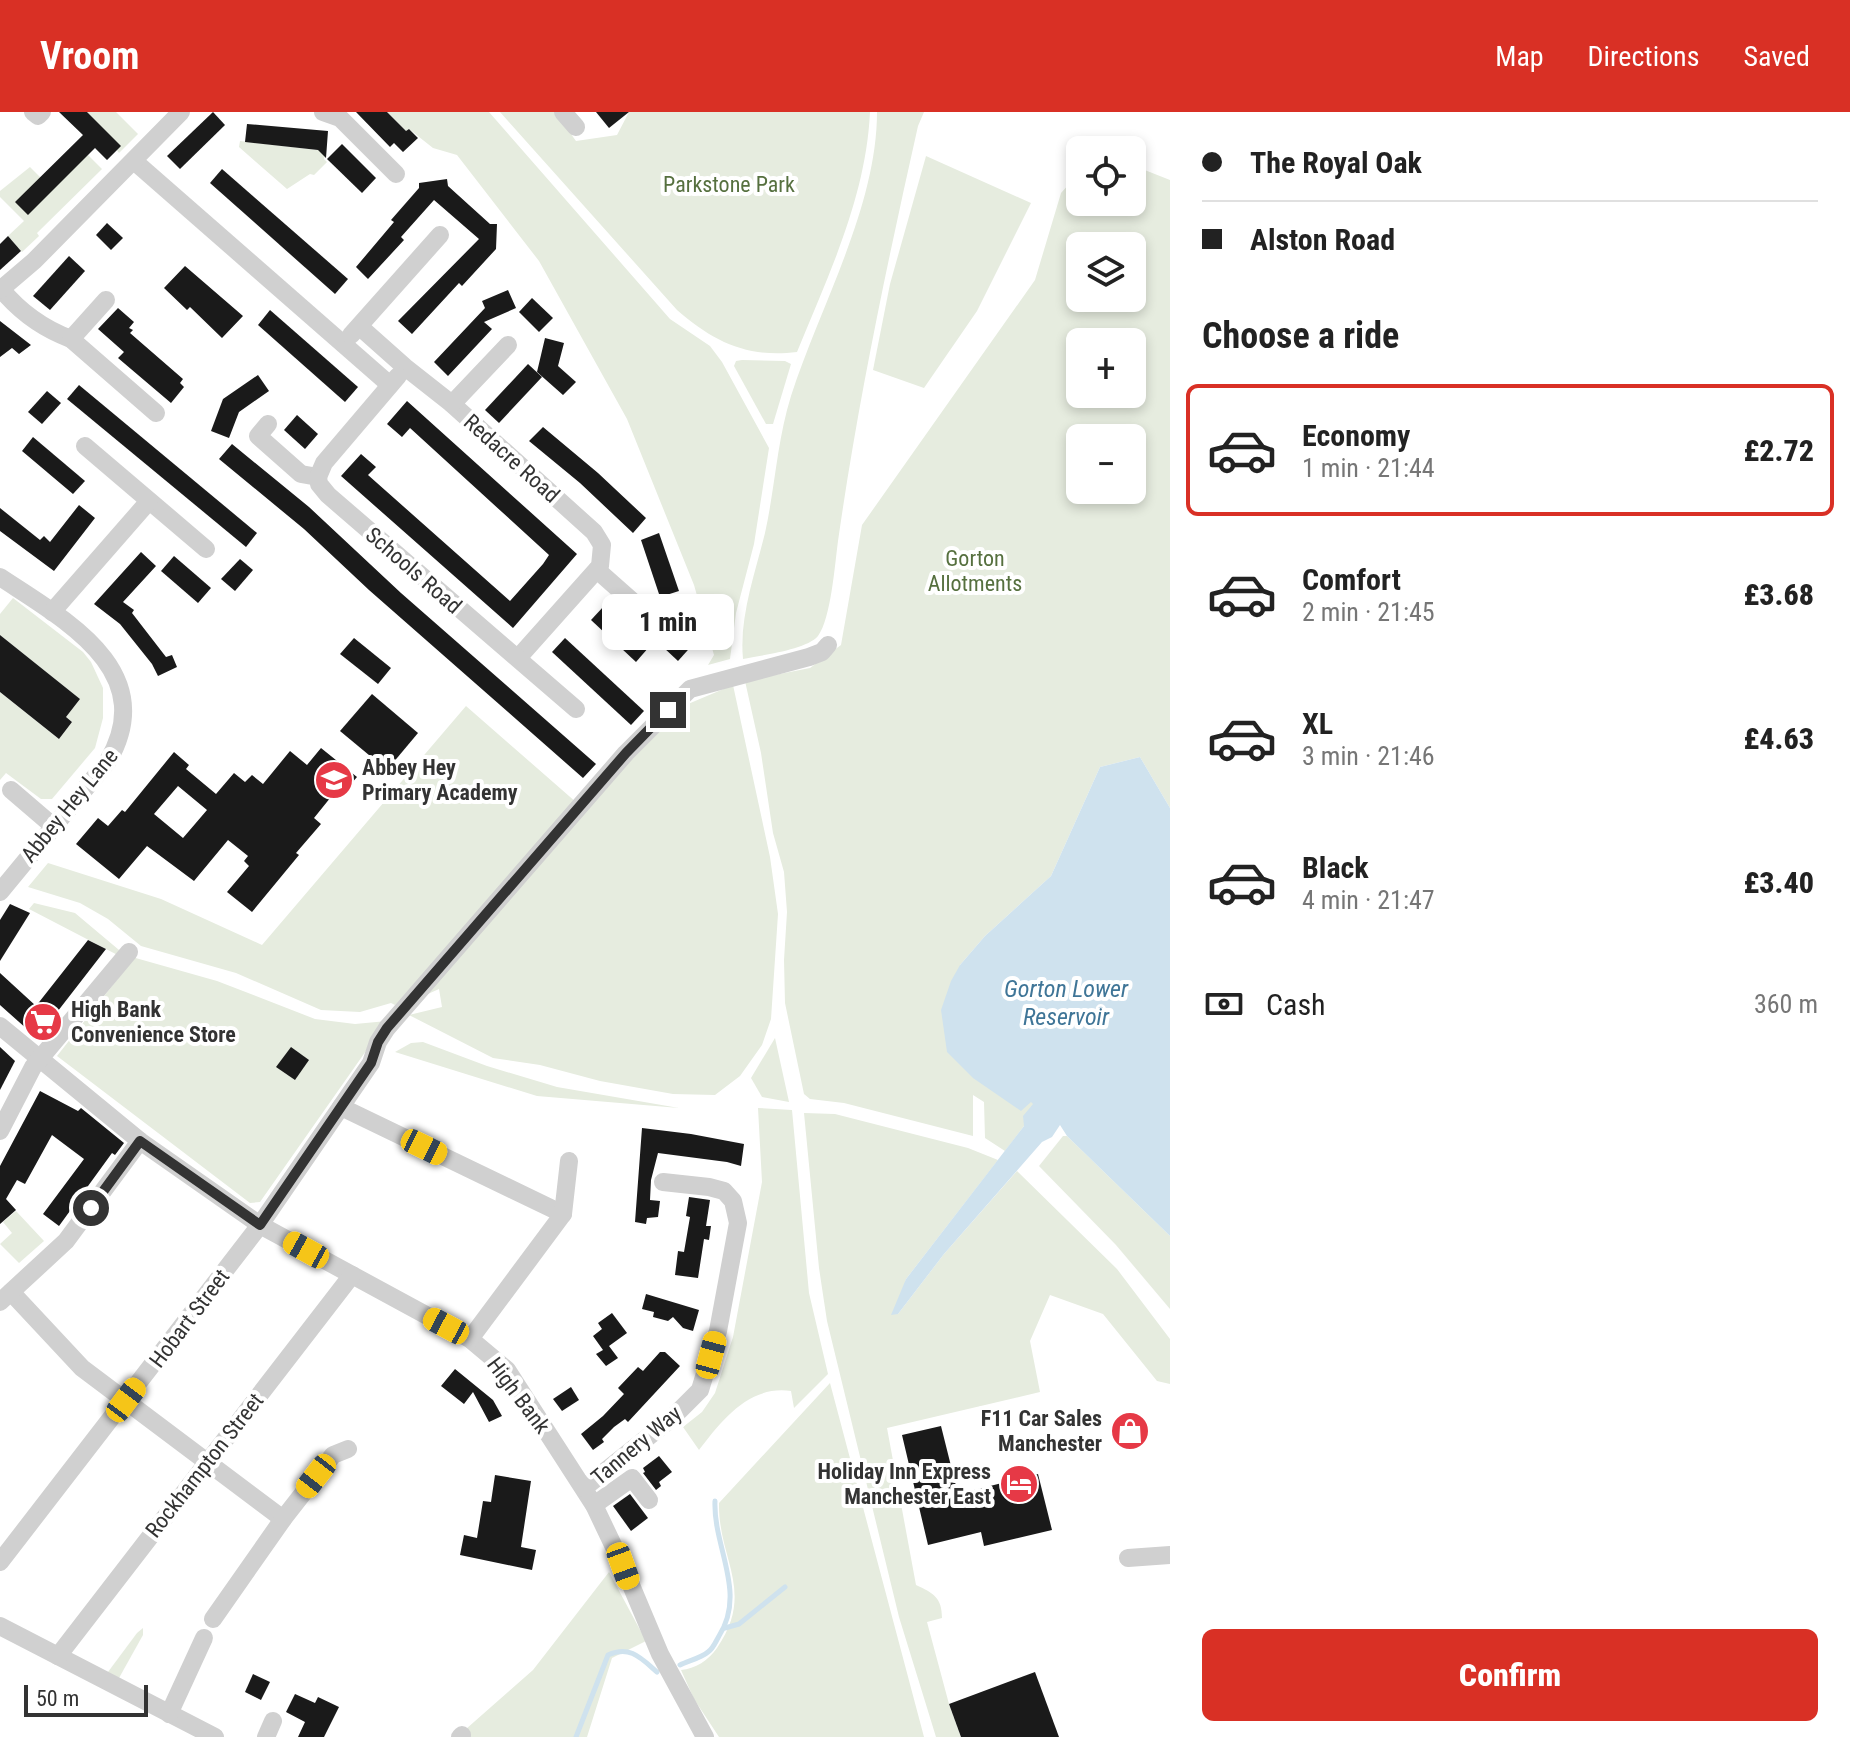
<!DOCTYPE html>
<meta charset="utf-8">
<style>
body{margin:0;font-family:"Roboto Condensed",sans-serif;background:#f6f6f6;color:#222;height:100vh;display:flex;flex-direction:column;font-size:30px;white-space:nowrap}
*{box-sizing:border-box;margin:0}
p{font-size:26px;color:#767676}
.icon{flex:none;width:44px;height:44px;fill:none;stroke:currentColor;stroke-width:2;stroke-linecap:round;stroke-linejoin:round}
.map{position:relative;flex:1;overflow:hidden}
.panel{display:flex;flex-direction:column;background:#fff;width:680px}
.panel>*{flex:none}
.top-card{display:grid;align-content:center;height:176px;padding:0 32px;background:#fff}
.controls{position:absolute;left:1066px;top:24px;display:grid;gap:16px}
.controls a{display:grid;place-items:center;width:80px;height:80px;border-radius:12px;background:#fff;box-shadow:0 4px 12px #0003;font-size:40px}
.scale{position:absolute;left:24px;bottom:20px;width:124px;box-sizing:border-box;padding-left:8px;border:4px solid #333;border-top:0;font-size:22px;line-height:28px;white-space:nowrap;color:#333;-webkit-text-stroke:6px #fff;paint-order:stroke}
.end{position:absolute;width:36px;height:36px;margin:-18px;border:10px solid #333;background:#fff;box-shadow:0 0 0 4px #fff}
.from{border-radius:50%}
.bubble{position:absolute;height:56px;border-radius:12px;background:#fff;box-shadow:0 4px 12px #0003;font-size:26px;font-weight:800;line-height:56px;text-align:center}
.car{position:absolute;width:24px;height:48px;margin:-24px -12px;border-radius:10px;box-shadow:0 0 6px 2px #0007;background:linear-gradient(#f5c518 24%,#345 0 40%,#f5c518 0 76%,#345 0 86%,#f5c518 0)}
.top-card b{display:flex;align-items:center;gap:28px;height:76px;font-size:30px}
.top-card b+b{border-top:2px solid #e0e0e0}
.top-card i{width:20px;height:20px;background:#222}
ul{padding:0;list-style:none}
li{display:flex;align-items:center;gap:24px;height:132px;margin:0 16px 12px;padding:0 16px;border:4px solid transparent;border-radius:12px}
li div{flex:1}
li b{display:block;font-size:30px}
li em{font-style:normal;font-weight:800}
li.current{border-color:#d93025}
li>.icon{width:72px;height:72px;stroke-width:1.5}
h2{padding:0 32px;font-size:36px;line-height:96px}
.pay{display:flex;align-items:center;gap:20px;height:88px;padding:0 32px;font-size:30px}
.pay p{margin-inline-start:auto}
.cta{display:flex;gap:16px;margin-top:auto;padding:16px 32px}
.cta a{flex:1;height:92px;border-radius:12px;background:#d93025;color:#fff;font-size:32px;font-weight:800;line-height:92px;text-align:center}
header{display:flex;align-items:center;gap:48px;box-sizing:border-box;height:112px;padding:0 40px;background:#d93025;color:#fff}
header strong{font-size:38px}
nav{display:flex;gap:44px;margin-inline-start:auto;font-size:28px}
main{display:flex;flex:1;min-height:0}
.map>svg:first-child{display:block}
.green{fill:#e6ecdf;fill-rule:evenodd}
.water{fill:#cfe2ee}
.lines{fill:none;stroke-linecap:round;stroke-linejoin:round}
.stream{stroke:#cfe2ee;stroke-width:5}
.building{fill:#1a1a1a;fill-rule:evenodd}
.street{stroke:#d0d0d0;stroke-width:18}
.route{stroke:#333;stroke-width:10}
.labels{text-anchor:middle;stroke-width:8;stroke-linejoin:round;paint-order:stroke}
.park-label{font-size:22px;fill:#56703f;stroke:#fff}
.street-label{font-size:22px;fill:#333;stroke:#fff}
.poi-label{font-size:22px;font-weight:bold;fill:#333;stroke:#fff;text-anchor:start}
.water-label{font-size:24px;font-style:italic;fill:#3f7597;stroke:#fff}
</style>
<header>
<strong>Vroom</strong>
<nav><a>Map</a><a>Directions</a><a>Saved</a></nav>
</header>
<main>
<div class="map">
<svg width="1170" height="1625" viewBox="0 0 1170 1625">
<rect width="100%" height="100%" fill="#fff"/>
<g class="green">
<path d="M87,0H116L138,22L119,41Z"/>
<path d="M387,0H489L670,207L710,234L722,250L769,336L754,432L736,501L730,547L708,553L714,543L694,473L627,307L539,149L457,43L433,36L409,17L406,19Z"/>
<path d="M500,0H555L576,29L617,23L629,0H870C866,85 829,162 797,240C747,246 714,230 677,198Z"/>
<path d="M877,0H924L918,14C887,152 858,289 838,429C835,451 831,507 818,524C806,538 762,543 743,547C739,505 755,462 765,421C775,376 777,329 791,284C820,194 877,95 877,0Z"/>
<path d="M240,29L326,39L324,47L327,50L314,63L310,62L287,77L239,35Z"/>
<path d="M88,43L102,57L37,121L39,124L22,140L8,124L24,109L0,85V79L30,55L41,66Z"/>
<path d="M926,44L1031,91L977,199L924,276L873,258L890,172Z"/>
<path d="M1132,53L1170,68V696L1140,645L1100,655L1051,764L985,824L960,853L1034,992L1024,1014L1005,1039L985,1026L984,990L973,983V1024L844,991L810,987L804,982L785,891L784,848L787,800L784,760L773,721L761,641L745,569L810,556L841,533L862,413L1035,168L1061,81L1080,60V90H1132ZM1080,134H1132V186H1080ZM1080,230H1132V282H1080ZM1080,326H1132V378H1080Z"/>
<path d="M742,248L785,249L791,252L773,312H766L734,254L736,249Z"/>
<path d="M13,486L83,540L91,550L103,576V606L95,636L52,687H41L6,661L0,668V580L59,627L72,610L66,605L80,587L0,523V502Z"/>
<path d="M733,573L770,745L778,802L771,907L762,933L740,964L715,983L673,982L600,969L540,953L493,946L409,903L442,895L439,877L419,886L608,670L688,592Z"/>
<path d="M466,594L577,691L395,893L391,891L360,900L321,898L236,861L141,834L108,807L80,791L28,775L48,751L161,787L262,833Z"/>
<path d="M34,791L75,801L125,843L217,869L315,907L355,912L387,909L260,1090L250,1091L57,944L131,850L29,797Z"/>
<path d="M775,926L789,990L762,985L751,966Z"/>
<path d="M423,930L487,954L557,975L679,996L537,984L395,940L411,931Z"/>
<path d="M758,996L792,998L809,1181L828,1262L794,1296L791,1279C749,1273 722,1308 699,1338L683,1315L702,1300L715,1281L733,1225L762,1070Z"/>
<path d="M804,1001L835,1002L968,1036L998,1048L906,1167L898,1202L944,1142L1017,1059L1117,1157L1170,1227V1272L1157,1269L1103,1202L1050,1183L1030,1229L1040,1280L887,1316L916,1473C933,1481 942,1485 942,1506L927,1510L949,1592L961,1625H936L899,1505L827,1209L819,1156Z"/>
<path d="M1063,1024H1067L1170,1124V1197L1116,1133L1039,1054Z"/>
<path d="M16,1099L44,1129L19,1151L0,1132L12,1121L3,1110Z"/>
<path d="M830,1271L924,1625H719L694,1587L681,1558C695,1557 709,1548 717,1536C756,1479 718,1448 719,1391Z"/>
<path d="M609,1460L646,1529L612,1546L587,1625H461L466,1617L533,1558Z"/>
<path d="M143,1516V1523L119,1566L108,1560L137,1521Z"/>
</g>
<path class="water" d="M1140,645L1170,696V1124L1067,1024L1060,1013L1052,1025L1042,1030L944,1142L898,1202L891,1203L906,1167L1024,1014L1023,1004L1033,992L1031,990L1021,999L973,966L947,940L941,898L951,869L960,853L985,824L1051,764L1100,655Z"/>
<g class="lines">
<g class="stream">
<path d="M725,1516L739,1512L785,1475"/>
<path d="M680,1553C688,1549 701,1546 708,1540C713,1537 716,1529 719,1524C747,1480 713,1435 715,1389"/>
<path d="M576,1625L608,1543C630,1533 641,1546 657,1560"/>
</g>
</g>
<g class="building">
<path d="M59,0H87L121,34L107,48L95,36L28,103L15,90L83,23Z"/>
<path d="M213,0L225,13L180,57L167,44Z"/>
<path d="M356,0H387L406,19L409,17L418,26L403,40L394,31L390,35Z"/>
<path d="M596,0H629L609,16Z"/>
<path d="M247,12L328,19L326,46L318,38L245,30Z"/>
<path d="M342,32L376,66L362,81L327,47Z"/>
<path d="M222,57L348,167L335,182L210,71Z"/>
<path d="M447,67L448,74L490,112H497L496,137L462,174L459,171L412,222L398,209L479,127L434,88L401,125L404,128L368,167L356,155L394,110L391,108L419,76V71Z"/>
<path d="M107,111L123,126L111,138L96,123Z"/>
<path d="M8,124L21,139L0,158V132Z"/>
<path d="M69,144L85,159L50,198L33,184Z"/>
<path d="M185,154L243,204L222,226L190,195L187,198L164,176Z"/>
<path d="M508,178L516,196L484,210L492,217L448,264L434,250L485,196L482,189Z"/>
<path d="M532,186L553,206L539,220L519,200Z"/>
<path d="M118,196L134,210L129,216L133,218L130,221L183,267L180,271L184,275L171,291L118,246L124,240L98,217Z"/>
<path d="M270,198L358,275L345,290L258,213Z"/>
<path d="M0,209L31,233L19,242L12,236L0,245Z"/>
<path d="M545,226L564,231L558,254L576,270L563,283L537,260Z"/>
<path d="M528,252L542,265L499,311L485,298Z"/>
<path d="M258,263L269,279L239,300L229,326L211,319L223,287Z"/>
<path d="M79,273L257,421L246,435L67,287Z"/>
<path d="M47,279L61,291L42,312L28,300Z"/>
<path d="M407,289L577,442L513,516L341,364L361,342L376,355L368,363L510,489L543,452L549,443L410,316L402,325L387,312Z"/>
<path d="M297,303L318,322L305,337L284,318Z"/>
<path d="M543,315L598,361L646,406L633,421L580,371L529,329Z"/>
<path d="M33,325L85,369L73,382L22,339Z"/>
<path d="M232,332L309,395L401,481L596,652L583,666L369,478L304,417L219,347Z"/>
<path d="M79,393L95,406L54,459L0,419V396L40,428L44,424L50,430Z"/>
<path d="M659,421L679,479L660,485L641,428Z"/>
<path d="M141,440L156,454L123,490L134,498L132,501L166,545L172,543L177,555L158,564L152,552L120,512L94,492Z"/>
<path d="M174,444L211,476L198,491L161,459Z"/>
<path d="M240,447L253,458L235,479L221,467Z"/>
<path d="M604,494L649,535L636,550L591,508Z"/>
<path d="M681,516L696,529L678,549L663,535Z"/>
<path d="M0,523L80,587L66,605L72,610L59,627L0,580Z"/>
<path d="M354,526L391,556L378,572L340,542Z"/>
<path d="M565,526L644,599L631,613L552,540Z"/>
<path d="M372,582L418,621L387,658L340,619Z"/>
<path d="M321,636L357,665L344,680L339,675L314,706L321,712L296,741L299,743L252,800L227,780L249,754L244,749L248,744L228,728L194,769L147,734L119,767L76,732L98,706L108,714L122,698L125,700L174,640L189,653L186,657L216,682L234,661L245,670L252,663L263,672L290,639L307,653ZM178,674L207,698L183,726L154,702Z"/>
<path d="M10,792L30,801L0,849V808Z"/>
<path d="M88,828L106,837L37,926L0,893V861L36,894Z"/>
<path d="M0,935L15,949L0,978Z"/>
<path d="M291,935L309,948L295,968L276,955Z"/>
<path d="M40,979L78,999L81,996L124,1031L115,1043L112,1041L59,1114L43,1102L84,1047L52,1023L25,1072L17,1068L6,1087L16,1098L0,1112V1054Z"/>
<path d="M642,1016L691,1022L744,1032L741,1054L727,1050L658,1041L651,1068L650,1088L660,1089L658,1105L647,1106L646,1112L635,1110Z"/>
<path d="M689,1085L710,1088L706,1114H711L709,1128L704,1127L698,1166L675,1163L678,1139L684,1140L690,1105L686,1104Z"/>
<path d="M646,1182L699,1198L693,1219L683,1216L673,1205L668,1209L653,1205L654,1200L642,1197Z"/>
<path d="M612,1201L627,1221L609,1234L618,1246L606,1254L596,1242L603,1238L593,1224L602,1217L598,1211Z"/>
<path d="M660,1240H665L680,1254L628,1310L625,1307L614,1315L602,1327L604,1330L593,1338L581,1322L603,1304L624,1282L618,1276L638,1255L643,1259Z"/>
<path d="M455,1257L493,1288L502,1304L489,1310L473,1280L464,1292L441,1274Z"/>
<path d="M571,1275L579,1288L562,1299L553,1287Z"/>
<path d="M941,1314L958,1382L1038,1362L1052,1418L984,1434L981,1420L928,1433L902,1323Z"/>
<path d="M659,1344L672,1360L659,1370L661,1374L656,1378L643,1361L645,1360L643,1356Z"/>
<path d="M495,1363L531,1369L521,1435L536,1438L532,1458L460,1443L464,1423L477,1426L483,1389L491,1390Z"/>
<path d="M630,1382L648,1406L631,1419L613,1394Z"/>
<path d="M1035,1560L1059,1625H961L949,1592Z"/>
<path d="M253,1562L270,1570L261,1588L245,1580Z"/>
<path d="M295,1582L315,1591L318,1585L339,1595L324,1625H298L305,1610L286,1600Z"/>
</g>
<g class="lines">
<g class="street">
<path d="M33,0L38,4L42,0"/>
<path d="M323,0L340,6L396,62"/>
<path d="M563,0L576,15"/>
<path d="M134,49L390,273"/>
<path d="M1,177C20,200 44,217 71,227L156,301"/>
<path d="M0,178L34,149L181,0"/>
<path d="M360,215L405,255L452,292L594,420L602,433L600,454L518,546"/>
<path d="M351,223L440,123"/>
<path d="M71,227L106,188"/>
<path d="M452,292L508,233"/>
<path d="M268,312L258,324L301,362L318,365"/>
<path d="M85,334L206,437"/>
<path d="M318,365L319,372L328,383L576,597"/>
<path d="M318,365L324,351L398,264"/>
<path d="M597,458L658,512"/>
<path d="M0,465C63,507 161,558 108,649L0,780"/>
<path d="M52,500L149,389"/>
<path d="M11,678L53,714"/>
<path d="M0,914L140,1029L260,1113L470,1227L507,1258L594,1393L623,1454L660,1542L705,1625"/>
<path d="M341,995L563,1102"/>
<path d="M0,1019L33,955L129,840"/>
<path d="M11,1180L82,1256L283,1407"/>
<path d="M0,1190L66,1129L140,1029"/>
<path d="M470,1227L563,1102L569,1049"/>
<path d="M584,1376L672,1306L700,1278L718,1219L738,1111L733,1089L724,1079L709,1075L663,1070"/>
<path d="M594,1393L632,1366L649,1388"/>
<path d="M1128,1446L1170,1443"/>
<path d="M0,1450L260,1113L371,951L378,930L387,916L626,641L690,577L809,545L822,540L828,533"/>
<path d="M213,1507L283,1407L333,1343L348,1337"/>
<path d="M0,1514L215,1625"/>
<path d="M58,1544L352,1163"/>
<path d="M169,1602L204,1526"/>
<path d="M266,1625L273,1609"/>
<path d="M460,1625L462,1623"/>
</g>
</g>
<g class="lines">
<path class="route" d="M91,1096L140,1029L260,1113L371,951L378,930L387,916L626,641L668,598"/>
</g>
<defs>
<symbol id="school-disc" viewBox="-11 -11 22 22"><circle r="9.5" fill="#e63946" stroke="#fff"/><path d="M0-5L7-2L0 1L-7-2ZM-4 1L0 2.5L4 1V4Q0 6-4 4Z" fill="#fff"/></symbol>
<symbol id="supermarket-disc" viewBox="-11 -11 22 22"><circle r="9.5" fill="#e63946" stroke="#fff"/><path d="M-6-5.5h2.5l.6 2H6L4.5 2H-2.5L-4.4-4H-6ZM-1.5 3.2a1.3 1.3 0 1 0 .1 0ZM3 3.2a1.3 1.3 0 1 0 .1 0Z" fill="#fff"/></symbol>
<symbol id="shop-disc" viewBox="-11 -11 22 22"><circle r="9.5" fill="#e63946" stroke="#fff"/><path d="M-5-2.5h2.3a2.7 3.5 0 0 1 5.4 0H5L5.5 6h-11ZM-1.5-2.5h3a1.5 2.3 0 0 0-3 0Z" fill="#fff"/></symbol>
<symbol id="hotel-disc" viewBox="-11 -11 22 22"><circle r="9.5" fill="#e63946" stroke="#fff"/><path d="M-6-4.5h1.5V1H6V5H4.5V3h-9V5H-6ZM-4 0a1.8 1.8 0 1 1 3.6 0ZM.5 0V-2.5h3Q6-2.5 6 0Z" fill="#fff"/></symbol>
</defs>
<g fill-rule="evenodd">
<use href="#school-disc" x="312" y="646" width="44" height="44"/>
<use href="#supermarket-disc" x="21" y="888" width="44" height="44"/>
<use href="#shop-disc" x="1108" y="1297" width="44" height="44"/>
<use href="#hotel-disc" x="997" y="1350" width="44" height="44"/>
</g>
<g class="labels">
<g class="park-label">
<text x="729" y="80">Parkstone Park</text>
<text x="975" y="454">Gorton<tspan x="975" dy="25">Allotments</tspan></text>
</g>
<g class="street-label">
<text transform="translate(512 346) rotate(42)" y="8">Redacre Road</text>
<text transform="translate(414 458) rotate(41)" y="8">Schools Road</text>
<text transform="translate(69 693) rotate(-51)" y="8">Abbey Hey Lane</text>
<text transform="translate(189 1206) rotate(-53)" y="8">Hobart Street</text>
<text transform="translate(519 1283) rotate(53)" y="8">High Bank</text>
<text transform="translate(636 1333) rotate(-40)" y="8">Tannery Way</text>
<text transform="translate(204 1353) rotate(-52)" y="8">Rockhampton Street</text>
</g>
<g class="poi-label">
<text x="362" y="663">Abbey Hey<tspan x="362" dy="25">Primary Academy</tspan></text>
<text x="71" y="905">High Bank<tspan x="71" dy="25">Convenience Store</tspan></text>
<text x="1102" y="1314" text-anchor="end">F11 Car Sales<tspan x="1102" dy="25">Manchester</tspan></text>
<text x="991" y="1367" text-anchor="end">Holiday Inn Express<tspan x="991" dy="25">Manchester East</tspan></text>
</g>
<g class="water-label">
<text x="1066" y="885">Gorton Lower<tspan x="1066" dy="28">Reservoir</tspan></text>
</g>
</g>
</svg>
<div class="controls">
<a><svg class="icon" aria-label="locate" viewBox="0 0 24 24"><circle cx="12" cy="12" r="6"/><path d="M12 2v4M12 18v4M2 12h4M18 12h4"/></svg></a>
<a><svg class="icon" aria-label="layers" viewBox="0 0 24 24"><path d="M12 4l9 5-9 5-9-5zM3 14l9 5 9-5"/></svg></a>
<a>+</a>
<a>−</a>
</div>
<div class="scale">50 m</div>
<i class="end from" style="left:91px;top:1096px"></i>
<i class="end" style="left:668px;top:598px"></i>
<div class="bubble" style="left:602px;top:482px;width:132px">1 min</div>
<i class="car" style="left:424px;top:1035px;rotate:116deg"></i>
<i class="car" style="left:306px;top:1138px;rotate:299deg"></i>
<i class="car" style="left:446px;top:1214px;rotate:298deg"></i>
<i class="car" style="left:711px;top:1243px;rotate:15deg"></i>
<i class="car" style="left:126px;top:1288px;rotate:37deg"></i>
<i class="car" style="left:316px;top:1364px;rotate:218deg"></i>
<i class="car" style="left:623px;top:1454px;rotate:160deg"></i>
</div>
<section class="panel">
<div class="top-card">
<b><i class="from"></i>The Royal Oak</b>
<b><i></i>Alston Road</b>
</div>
<h2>Choose a ride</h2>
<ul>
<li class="current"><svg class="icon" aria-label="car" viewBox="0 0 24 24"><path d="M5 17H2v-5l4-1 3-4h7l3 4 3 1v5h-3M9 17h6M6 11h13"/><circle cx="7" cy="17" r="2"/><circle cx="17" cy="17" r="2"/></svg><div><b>Economy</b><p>1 min · 21:44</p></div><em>£2.72</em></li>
<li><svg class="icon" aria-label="car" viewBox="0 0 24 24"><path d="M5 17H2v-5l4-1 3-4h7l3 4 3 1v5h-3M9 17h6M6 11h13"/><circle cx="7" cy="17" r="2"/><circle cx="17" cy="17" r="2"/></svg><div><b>Comfort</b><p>2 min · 21:45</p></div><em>£3.68</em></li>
<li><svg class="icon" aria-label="car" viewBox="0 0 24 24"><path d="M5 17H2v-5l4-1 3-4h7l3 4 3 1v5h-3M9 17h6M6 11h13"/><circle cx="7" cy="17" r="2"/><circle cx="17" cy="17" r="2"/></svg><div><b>XL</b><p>3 min · 21:46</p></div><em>£4.63</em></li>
<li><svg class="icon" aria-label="car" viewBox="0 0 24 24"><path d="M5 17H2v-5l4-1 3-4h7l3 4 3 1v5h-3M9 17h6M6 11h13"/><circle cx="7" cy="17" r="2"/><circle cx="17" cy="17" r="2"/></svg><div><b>Black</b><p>4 min · 21:47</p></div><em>£3.40</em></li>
</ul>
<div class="pay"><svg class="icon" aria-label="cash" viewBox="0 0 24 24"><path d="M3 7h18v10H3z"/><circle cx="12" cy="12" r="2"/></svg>Cash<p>360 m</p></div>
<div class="cta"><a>Confirm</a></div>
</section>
</main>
